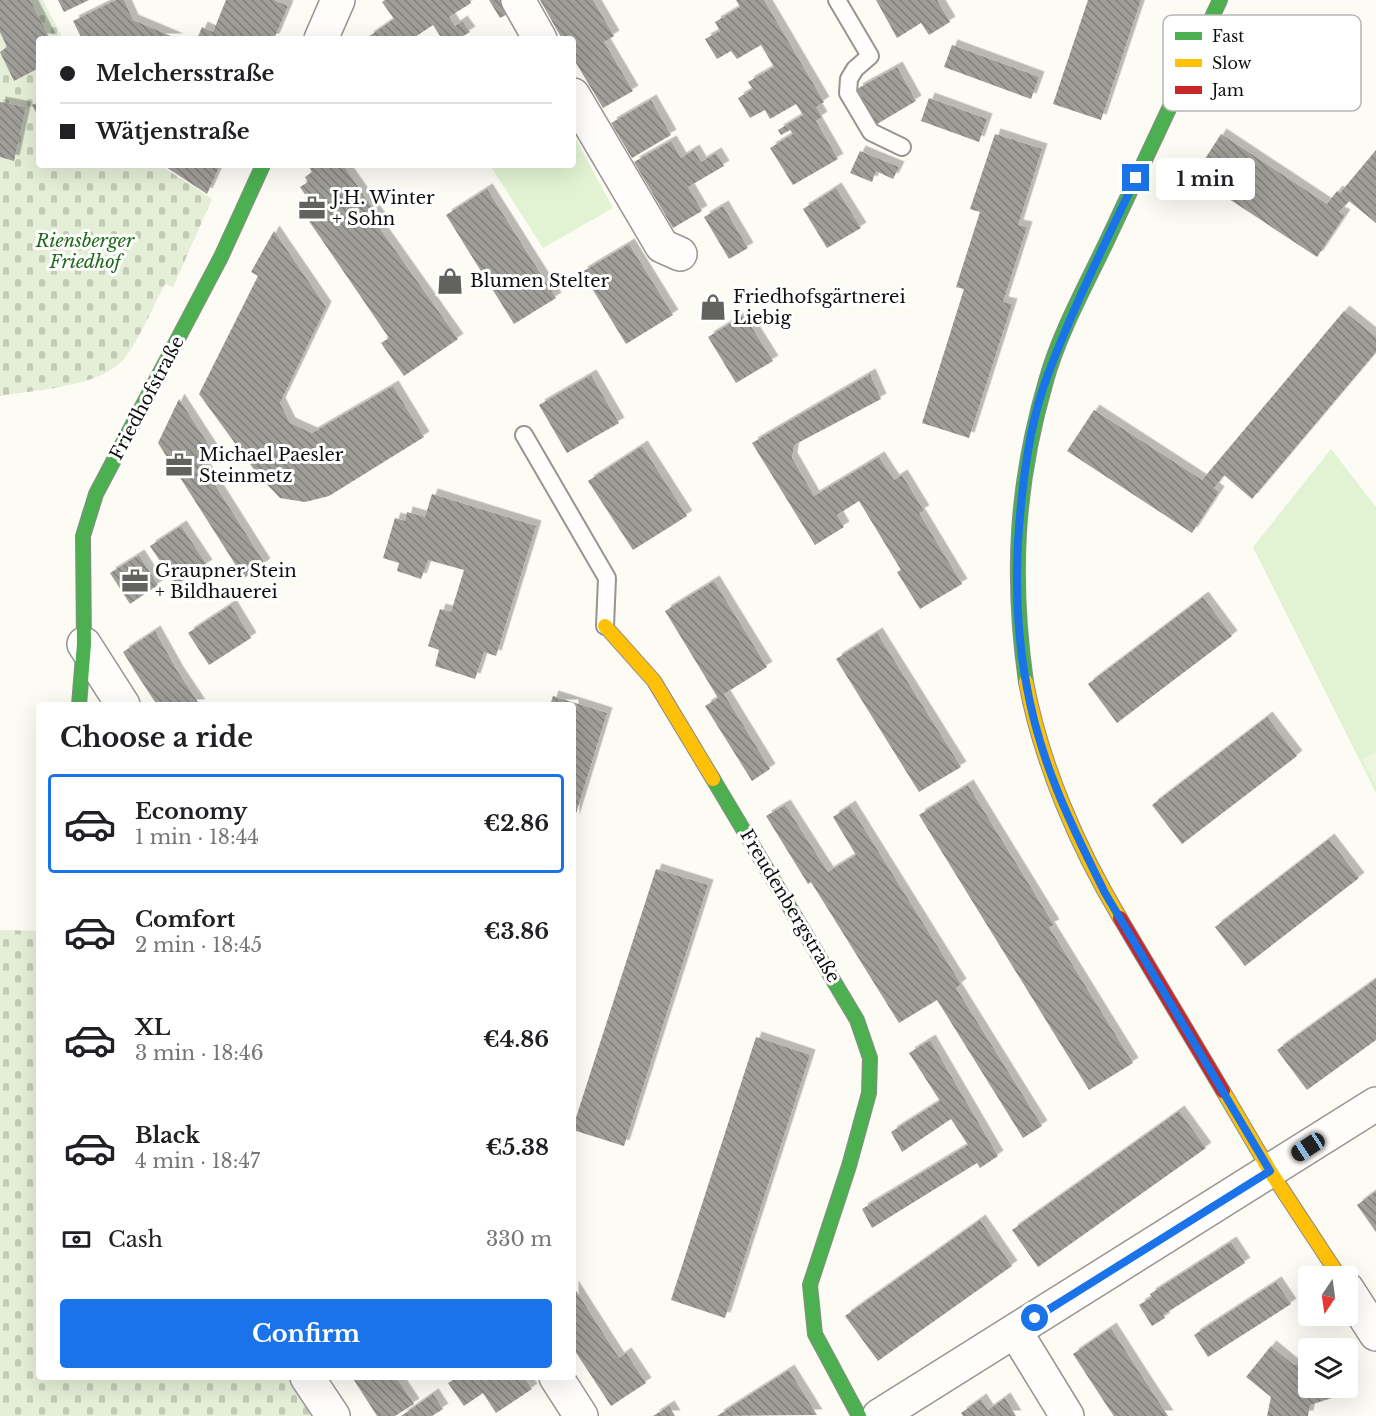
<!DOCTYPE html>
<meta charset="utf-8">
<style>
body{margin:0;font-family:"Libre Baskerville",serif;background:#f6f6f6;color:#202124;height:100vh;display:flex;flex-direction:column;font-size:22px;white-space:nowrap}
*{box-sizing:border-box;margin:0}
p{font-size:20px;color:#757577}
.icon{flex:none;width:33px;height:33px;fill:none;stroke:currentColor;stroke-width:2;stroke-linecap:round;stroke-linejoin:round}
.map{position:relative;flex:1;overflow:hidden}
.drawer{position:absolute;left:36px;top:702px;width:540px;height:678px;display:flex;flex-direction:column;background:#fff;border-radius:6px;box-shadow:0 6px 24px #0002}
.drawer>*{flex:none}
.hud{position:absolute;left:36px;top:36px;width:540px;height:132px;border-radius:6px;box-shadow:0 6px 24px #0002;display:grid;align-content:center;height:132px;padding:0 24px;background:#fff}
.needle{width:39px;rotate:193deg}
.buttons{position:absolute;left:1298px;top:1266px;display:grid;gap:12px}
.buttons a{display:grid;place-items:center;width:60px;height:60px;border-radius:6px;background:#fff;box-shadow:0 6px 24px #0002;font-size:30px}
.end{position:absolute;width:27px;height:27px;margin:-14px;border:8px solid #1a73e8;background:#fff;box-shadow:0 0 0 3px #fff}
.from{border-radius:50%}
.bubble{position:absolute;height:42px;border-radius:6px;background:#fff;box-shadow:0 6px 24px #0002;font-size:20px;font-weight:800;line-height:42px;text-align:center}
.car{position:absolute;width:18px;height:36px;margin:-18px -9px;border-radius:8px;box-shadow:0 0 4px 2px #0007;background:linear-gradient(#222 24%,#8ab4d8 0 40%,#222 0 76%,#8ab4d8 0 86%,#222 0)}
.hud b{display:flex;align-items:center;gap:21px;height:57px;font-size:22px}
.hud b+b{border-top:2px solid #e0e0e0}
.hud i{width:15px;height:15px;background:#202124}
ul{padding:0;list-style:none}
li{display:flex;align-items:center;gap:18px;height:99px;margin:0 12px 9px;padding:0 12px;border:3px solid transparent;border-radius:6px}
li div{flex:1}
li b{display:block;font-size:22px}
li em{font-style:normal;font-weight:800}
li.on{border-color:#1a73e8}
li>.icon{width:54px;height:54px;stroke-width:1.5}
h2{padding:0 24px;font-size:27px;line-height:72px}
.pay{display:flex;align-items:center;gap:15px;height:66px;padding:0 24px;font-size:22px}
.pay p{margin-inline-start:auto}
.primary-button{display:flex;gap:12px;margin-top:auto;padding:12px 24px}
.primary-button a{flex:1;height:69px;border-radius:6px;background:#1a73e8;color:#fff;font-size:24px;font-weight:800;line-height:69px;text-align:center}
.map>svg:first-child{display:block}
.grass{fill:#e1f3d3}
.cemetery{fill:url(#cemetery-stones)}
.pitch{fill:#ecf6dd}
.building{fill:url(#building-back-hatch);filter:url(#shadow)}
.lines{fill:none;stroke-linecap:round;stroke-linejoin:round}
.lane-casing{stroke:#969592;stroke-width:20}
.street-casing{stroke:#969592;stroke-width:36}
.fast-casing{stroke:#8c8c89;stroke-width:16}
.slow-casing{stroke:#8c8c89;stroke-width:16}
.jam-casing{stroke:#8c8c89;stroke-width:16}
.lane{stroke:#fffefd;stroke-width:16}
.street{stroke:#fffefd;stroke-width:33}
.fast{stroke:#4caf50;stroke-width:14}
.slow{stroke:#ffc107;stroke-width:14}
.jam{stroke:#c62828;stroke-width:14}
.route{stroke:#1a73e8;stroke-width:8}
.labels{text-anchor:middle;stroke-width:6;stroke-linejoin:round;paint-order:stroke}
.poi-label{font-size:18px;fill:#0f0f0f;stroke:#fff;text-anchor:start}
.park-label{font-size:18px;font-style:italic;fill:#206a1b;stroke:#fff}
.street-label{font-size:18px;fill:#0f0f0f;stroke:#fff}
.key{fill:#fff;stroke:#b7b7b7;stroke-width:1.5}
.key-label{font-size:16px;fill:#0f0f0f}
</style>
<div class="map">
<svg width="1376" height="1416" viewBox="0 0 1376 1416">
<defs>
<pattern id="cemetery-stones" width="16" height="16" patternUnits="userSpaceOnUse" patternTransform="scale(1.5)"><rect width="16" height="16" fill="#e5eed7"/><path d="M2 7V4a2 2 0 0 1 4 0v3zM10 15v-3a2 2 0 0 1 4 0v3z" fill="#c3cbb7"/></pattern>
<pattern id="building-back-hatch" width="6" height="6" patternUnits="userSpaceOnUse" patternTransform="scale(1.5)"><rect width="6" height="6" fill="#9f9e99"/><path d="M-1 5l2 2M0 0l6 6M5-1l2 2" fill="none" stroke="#807f7b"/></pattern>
<filter id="shadow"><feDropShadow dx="5.5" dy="-5.5" stdDeviation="0" flood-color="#0004"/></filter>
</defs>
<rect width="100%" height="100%" fill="#fcfbf4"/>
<g class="grass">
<path d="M573,134L613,208L543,248L490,165H573Z"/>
<path d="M1331,449L1376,507V793L1253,547Z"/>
</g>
<g class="cemetery">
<path d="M0,0H43L63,39H39V165H160L212,199L173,287L165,284C155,303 135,348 122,361C98,387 34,390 0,396Z"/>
<path d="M0,930L39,931V1377H288L314,1416H0Z"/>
</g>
<path class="pitch" d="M1376,752V786L1362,759Z"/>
<g class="building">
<path d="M0,0H30L50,39H39V68L14,81L0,52L7,47L0,32Z"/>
<path d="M58,0H89L64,12Z"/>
<path d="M116,0H124L133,20L178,39H82L73,21Z"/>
<path d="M226,0H274L288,6L274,39H197L202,27L213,32Z"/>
<path d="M385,0H469L471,3L449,17L455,26L462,21L470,32L458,39H442L433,25L412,39H370L368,37L394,19L382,2Z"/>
<path d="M489,0H509L515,10L500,18Z"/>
<path d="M540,0H593L614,36L604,42L633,91L603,108L573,58V39H562Z"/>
<path d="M736,0H764L824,102L816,107L822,117L816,121L838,159L793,185L770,148L793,134L790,130L781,135L778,130L803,115L796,104L770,119L765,110L750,118L738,98L753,89L748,82L774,67L761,45L737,59L731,51L717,59L705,39L720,31L715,22L740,7Z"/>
<path d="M876,0H937L950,22L929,35L921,23L897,38Z"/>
<path d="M1088,0H1141L1101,120L1053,104Z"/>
<path d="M952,45L1039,77L1031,99L944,67Z"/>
<path d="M897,67L916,101L877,124L857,89Z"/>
<path d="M929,98L987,119L979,142L921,121Z"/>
<path d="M651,100L671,135L632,158L611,123Z"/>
<path d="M0,102L26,107L14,161L0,157Z"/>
<path d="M39,102V118L32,105Z"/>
<path d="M995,134L1042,149L1018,225L1027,227L1003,302L1012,304L969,438L922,423L964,289L956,287L980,212L970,209Z"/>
<path d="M1221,134L1327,204L1337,191L1340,193L1376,150V223L1349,201L1339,212L1345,215L1317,257L1194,176Z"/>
<path d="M671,141L681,158L694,150L701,162L716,153L724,166L688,187L702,211L673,228L634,162Z"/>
<path d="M860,151L899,167L893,179L876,171L872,182L850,173Z"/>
<path d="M167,165H220L207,194L166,167Z"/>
<path d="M311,165H343L381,220L376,223L458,339L404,376L381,343L389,338L298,205L308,199L300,187L308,182L305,177L312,172L309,167Z"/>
<path d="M836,188L861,228L827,248L803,209Z"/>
<path d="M487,189L556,298L514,324L446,215Z"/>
<path d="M723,206L748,248L729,259L704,217Z"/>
<path d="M274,231L326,307L280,403L290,423L312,433L393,386L424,437L329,496L305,502L280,498L259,476L199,394L258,276L251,272Z"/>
<path d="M629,244L673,315L626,344L582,272Z"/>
<path d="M1344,311L1376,337V352L1252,499L1224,475L1214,488L1219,492L1192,533L1067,451L1094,410L1202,480Z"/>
<path d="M744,315L773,361L736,383L708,337Z"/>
<path d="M870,374L881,399L794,445L792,458L814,496L879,457L894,480L902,475L924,511L919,513L962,584L920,609L897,572L901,570L859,501L837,515L844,527L815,545L752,443Z"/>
<path d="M591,375L619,423L567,453L539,405Z"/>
<path d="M179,399L212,450L198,458L265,564L244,578L158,443Z"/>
<path d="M642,446L687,516L633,550L588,481Z"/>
<path d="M432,494L536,526L496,656L484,652L475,679L435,666L439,650L428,646L440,609L451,612L464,570L428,560L421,579L397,571L399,563L383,558L395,518L405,521L407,512L425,517Z"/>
<path d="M181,526L207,565L176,585L150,546Z"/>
<path d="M139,555L158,585L130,604L110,573Z"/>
<path d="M714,581L767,667L724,694L770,769L752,781L705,706L718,698L665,611Z"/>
<path d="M1203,597L1232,636L1117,723L1088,684Z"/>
<path d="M231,605L251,638L209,665L188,633Z"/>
<path d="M155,631L178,672L200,705H157L136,673L123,652Z"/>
<path d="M877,633L961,767L919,792L836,659Z"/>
<path d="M553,696L607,713L574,820L573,705H550Z"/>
<path d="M1267,717L1297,756L1182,844L1152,805Z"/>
<path d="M968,785L1054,925L1049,927L1133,1063L1089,1090L919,815Z"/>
<path d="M785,805L828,872L856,855L833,817L850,806L961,984L956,988L1042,1126L1023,1138L937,1000L899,1023L811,882L808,884L766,816Z"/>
<path d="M1329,839L1359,878L1245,966L1215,927Z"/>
<path d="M656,869L708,885L624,1146L573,1130V1127Z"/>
<path d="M1376,979V1040L1307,1090L1277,1050Z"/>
<path d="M756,1037L810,1055L725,1318L671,1300Z"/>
<path d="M930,1040L998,1156L980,1168L977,1163L872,1228L862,1209L968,1145L951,1119L902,1152L891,1132L940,1101L909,1053Z"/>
<path d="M1179,1111L1206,1148L1038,1267L1012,1230Z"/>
<path d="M1376,1191V1232L1357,1205Z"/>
<path d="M980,1220L1012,1266L878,1361L845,1316Z"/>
<path d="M1231,1242L1245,1263L1163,1315L1165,1318L1152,1326L1139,1305L1152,1297L1150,1294Z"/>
<path d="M1276,1282L1291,1304L1208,1357L1194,1335Z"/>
<path d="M573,1286L619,1358L626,1353L646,1383L611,1406L573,1348Z"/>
<path d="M1111,1328L1145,1381L1168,1416H1114L1107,1406L1073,1354Z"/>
<path d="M1271,1346L1294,1365H1308V1388H1338L1341,1395L1310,1405L1308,1416H1267L1271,1397L1246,1377Z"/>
<path d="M789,1370L817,1415L717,1416Z"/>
<path d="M352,1377H396L414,1404L395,1416H377Z"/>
<path d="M458,1377H523L532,1389L496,1413L483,1393L464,1406L448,1383Z"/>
<path d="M433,1394L443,1409L432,1416H401Z"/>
<path d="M1005,1398L1016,1416H963L961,1413L981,1399L988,1410Z"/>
<path d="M669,1406L675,1416H653Z"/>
</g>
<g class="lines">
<defs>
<g id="lane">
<path d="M837,0L870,56L855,69L849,79L848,93L871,132L902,147"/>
<path d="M524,435L607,578L605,626"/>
</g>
<g id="street">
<path d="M518,0L540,39"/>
<path d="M321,39L338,0"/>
<path d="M573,95L662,246L680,254"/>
<path d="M84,644L123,705"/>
<path d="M1347,1289L1376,1334"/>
<path d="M1015,1331L1067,1416"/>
<path d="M307,1377L333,1416"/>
<path d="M556,1377L581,1416"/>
<path d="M879,1416L1376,1104"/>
</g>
<g id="fast">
<path d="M1026,682C1011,576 1016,484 1046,381C1059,334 1085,287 1106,243C1144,162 1182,81 1220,0"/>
<path d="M79,705L84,644L83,536L96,494L221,257L263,165"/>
<path d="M713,779L857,1020L870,1058L869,1093L849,1166L810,1285L815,1334L859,1416"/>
</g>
<g id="slow">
<path d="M605,626L654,681L713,779"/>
<path d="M1026,682C1041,763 1078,848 1120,918"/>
<path d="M1223,1091L1270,1171L1339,1276"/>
</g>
<path id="jam" d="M1120,918L1223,1091"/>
</defs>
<use href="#lane" class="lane-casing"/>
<use href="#street" class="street-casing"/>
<use href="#fast" class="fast-casing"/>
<use href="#slow" class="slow-casing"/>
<use href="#jam" class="jam-casing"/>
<use href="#lane" class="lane"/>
<use href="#street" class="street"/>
<use href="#fast" class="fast"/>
<use href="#slow" class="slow"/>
<use href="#jam" class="jam"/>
</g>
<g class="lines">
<path class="route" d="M1035,1318L1270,1171L1105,893C1087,856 1068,820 1054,782C1019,693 1011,599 1021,505C1025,463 1032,417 1047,377C1072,309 1105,244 1136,178"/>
</g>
<defs>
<symbol id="office-bare" viewBox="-9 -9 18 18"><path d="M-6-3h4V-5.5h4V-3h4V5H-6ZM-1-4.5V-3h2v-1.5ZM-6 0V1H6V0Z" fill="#62625f" stroke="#fff" stroke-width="2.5" paint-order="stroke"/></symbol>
<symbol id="shop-bare" viewBox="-9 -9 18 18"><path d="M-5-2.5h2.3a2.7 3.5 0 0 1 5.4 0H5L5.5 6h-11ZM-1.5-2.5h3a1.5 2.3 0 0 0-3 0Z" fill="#62625f" stroke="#fff" stroke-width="2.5" paint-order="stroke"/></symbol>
</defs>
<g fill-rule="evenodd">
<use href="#office-bare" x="293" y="189" width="38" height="38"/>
<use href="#shop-bare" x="431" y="262" width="38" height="38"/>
<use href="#shop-bare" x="694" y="288" width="38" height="38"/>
<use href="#office-bare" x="160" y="446" width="38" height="38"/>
<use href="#office-bare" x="116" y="562" width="38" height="38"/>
</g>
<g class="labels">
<g class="poi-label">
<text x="332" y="204">J.H. Winter<tspan x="332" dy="21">+ Sohn</tspan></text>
<text x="470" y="287">Blumen Stelter</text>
<text x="733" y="303">Friedhofsgärtnerei<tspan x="733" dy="21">Liebig</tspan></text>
<text x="199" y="461">Michael Paesler<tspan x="199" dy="21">Steinmetz</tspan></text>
<text x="155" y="577">Graupner Stein<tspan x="155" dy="21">+ Bildhauerei</tspan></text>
</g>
<g class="park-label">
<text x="85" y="247">Riensberger<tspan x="85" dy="21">Friedhof</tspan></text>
</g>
<g class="street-label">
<text transform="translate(147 398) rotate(-62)" y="6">Friedhofstraße</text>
<text transform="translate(790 906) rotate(59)" y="6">Freudenbergstraße</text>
</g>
</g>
<rect x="1163" y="15" width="198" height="96" rx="9" class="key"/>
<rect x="1175" y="32" width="27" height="8" fill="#4caf50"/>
<rect x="1175" y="59" width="27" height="8" fill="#ffc107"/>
<rect x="1175" y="86" width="27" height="8" fill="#c62828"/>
<g class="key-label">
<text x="1212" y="42">Fast</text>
<text x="1212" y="69">Slow</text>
<text x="1212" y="96">Jam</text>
</g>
</svg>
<div class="buttons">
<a><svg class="needle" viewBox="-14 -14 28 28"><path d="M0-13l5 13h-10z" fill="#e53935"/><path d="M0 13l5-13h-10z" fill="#757577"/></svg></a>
<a><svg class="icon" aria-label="layers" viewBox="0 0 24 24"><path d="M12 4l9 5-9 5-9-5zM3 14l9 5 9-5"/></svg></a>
</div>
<i class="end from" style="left:1035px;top:1318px"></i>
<i class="end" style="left:1136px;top:178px"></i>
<div class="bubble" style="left:1156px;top:158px;width:99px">1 min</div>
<i class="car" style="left:1308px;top:1147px;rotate:237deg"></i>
<div class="hud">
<b><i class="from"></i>Melchersstraße</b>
<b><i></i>Wätjenstraße</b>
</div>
<section class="drawer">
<h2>Choose a ride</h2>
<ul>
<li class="on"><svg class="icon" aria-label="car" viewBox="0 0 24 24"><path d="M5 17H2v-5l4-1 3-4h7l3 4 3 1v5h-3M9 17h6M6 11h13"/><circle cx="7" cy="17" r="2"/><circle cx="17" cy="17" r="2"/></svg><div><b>Economy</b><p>1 min · 18:44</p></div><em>€2.86</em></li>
<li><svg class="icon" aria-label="car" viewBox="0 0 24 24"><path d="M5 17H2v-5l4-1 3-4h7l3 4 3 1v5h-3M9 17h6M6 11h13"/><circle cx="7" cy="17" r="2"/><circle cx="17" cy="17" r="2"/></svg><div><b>Comfort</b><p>2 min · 18:45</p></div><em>€3.86</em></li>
<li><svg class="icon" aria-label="car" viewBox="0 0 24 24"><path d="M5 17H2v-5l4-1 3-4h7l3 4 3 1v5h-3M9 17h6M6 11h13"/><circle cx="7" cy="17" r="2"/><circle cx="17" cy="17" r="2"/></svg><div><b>XL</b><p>3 min · 18:46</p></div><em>€4.86</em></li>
<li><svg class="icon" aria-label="car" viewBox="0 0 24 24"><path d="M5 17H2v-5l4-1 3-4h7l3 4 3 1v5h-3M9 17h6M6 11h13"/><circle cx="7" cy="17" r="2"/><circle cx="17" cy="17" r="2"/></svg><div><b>Black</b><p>4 min · 18:47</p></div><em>€5.38</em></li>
</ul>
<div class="pay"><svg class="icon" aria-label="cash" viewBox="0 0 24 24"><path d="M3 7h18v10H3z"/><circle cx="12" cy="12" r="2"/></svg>Cash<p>330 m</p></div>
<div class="primary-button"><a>Confirm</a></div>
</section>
</div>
